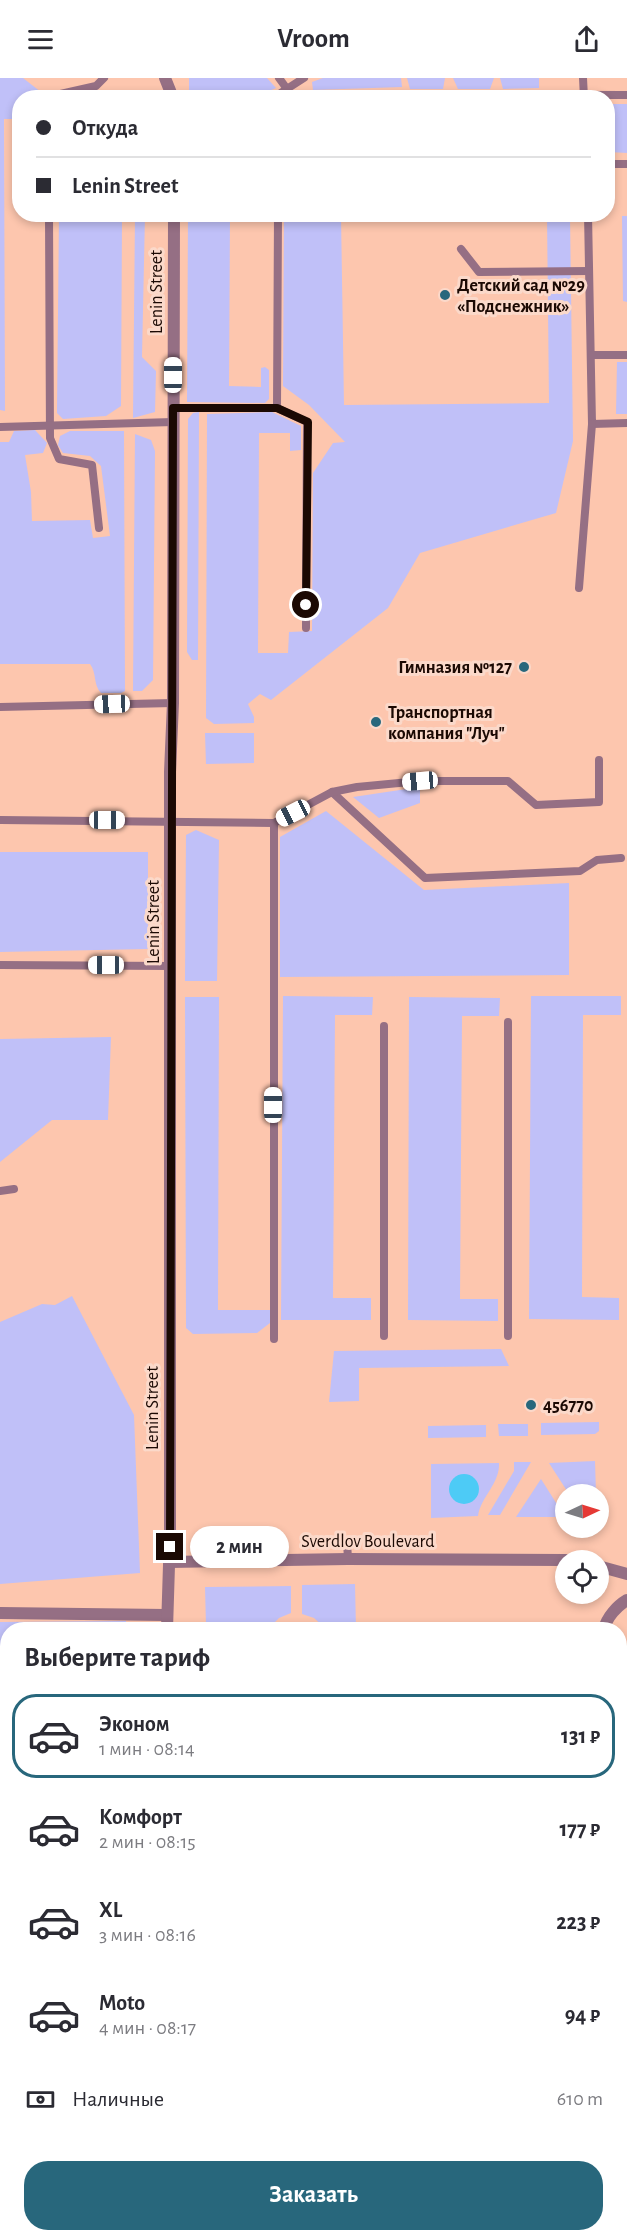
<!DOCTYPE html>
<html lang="ru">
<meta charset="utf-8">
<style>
body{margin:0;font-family:"Alegreya Sans",sans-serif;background:#f7f7f7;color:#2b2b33;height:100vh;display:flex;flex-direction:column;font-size:22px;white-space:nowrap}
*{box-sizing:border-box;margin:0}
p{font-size:20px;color:#7c7c81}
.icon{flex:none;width:33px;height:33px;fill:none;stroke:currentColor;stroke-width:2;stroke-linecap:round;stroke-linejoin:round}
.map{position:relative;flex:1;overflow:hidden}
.side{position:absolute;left:0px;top:1544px;width:627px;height:620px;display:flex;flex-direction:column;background:#fff;border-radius:24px 24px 0 0;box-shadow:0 3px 9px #0003}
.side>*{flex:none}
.banner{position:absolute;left:12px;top:12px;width:603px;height:132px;border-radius:24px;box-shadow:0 3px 9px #0003;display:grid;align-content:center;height:132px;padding:0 24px;background:#fff}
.needle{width:39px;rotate:86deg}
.fabs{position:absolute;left:555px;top:1406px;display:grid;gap:12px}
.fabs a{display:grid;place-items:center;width:54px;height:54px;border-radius:50%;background:#fff;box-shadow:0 3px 9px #0003;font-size:30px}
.end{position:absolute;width:27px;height:27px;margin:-14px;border:8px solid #1b0903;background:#fff;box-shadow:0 0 0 3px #fff}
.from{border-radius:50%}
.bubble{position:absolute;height:42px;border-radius:21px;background:#fff;box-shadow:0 3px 9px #0003;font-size:20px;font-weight:700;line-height:42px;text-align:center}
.car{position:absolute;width:18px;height:36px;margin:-18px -9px;border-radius:8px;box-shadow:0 0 4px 2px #0007;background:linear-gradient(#fff 24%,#345 0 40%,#fff 0 76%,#345 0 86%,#fff 0)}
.banner b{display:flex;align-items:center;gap:21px;height:57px;font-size:22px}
.banner b+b{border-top:2px solid #e1e1e2}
.banner i{width:15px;height:15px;background:#2b2b33}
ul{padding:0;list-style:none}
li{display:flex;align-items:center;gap:18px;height:84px;margin:0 12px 9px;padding:0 12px;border:3px solid transparent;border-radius:24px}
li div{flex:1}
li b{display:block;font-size:22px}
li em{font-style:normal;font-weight:700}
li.current{border-color:#28677c}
li>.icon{width:54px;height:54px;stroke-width:1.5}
h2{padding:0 24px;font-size:27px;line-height:72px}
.pay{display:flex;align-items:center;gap:15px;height:66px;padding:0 24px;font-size:22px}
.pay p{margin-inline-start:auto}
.action{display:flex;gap:12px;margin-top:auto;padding:12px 24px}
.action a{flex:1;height:69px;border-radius:24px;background:#28677c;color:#fff;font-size:24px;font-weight:700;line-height:69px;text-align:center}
header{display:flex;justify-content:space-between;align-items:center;height:78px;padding:0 24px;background:#fff;font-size:27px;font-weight:700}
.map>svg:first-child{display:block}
.green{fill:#c0c0f8}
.water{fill:#4dcbf6}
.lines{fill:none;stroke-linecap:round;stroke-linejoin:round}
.service{stroke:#956f84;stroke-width:8}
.tertiary{stroke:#956f84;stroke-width:12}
.route{stroke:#1b0903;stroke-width:8}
.poi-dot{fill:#28677c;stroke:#fbd9ca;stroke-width:2}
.labels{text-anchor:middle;stroke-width:6;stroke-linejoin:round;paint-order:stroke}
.poi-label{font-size:18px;font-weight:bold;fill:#1b0903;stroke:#fbd9ca;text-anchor:start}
.street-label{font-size:18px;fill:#1b0903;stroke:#fbd9ca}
</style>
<header><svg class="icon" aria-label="menu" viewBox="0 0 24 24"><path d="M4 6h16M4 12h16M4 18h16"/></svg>Vroom<svg class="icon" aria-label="share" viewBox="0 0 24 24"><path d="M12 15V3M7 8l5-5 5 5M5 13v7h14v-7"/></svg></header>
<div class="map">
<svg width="627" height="2162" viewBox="0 0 627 2162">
<rect width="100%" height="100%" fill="#fdc6ae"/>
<g class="green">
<path d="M0,0H23L46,18L20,20L19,41H4L5,333L0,332Z"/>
<path d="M189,0H267L276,10L262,16L189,19Z"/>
<path d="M323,0H401L402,9L313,12L312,4Z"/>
<path d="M407,0H445L443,11H410Z"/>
<path d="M453,0H494L490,11H458Z"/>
<path d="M500,0H539V10L503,11Z"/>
<path d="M609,26H627V75L609,74Z"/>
<path d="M59,137H122L121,328L106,338L63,341L57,335Z"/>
<path d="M135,137H145L142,279L156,293L155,334L133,340Z"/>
<path d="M188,137H230L229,308L261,309V290L265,289L269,292V321L265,325L187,324Z"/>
<path d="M284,137H341L344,327L549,325L547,137H570L573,363L556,435L420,475L388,530L271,622L260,616L248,626L254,639V645L214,646L206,640L207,336L272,334L301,348V372L290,373V355H259L258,575H288L289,554L312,553L313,395L333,365L345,364L309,327L283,308Z"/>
<path d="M622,138H627V224L623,223Z"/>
<path d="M617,284H627V336H616Z"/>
<path d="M199,334L198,582H192L187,574L188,341L193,335Z"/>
<path d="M35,352L47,365L43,375L25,377L31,414L32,443L90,442L93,460L110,458L101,388L90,378L63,375L58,367L60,358L70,353H124L125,613L121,615H101C93,607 97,595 90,586H0V364H9L14,353Z"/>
<path d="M135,356L151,362L155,373L153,602L142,613H133Z"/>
<path d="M254,655V685L206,686L205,655Z"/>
<path d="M420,709V725L379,740L353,719Z"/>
<path d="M326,733L424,812L569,805V897L280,899V759Z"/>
<path d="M196,752L219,762L217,903H185L186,757Z"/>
<path d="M0,774H148V871L0,874Z"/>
<path d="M283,918L373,919L372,937H335L333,1220H371V1242H281Z"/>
<path d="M531,918H621V937H583L582,1219L619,1220V1242L529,1241Z"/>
<path d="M185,919H219L218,1232H270V1245L257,1255L193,1256L186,1250Z"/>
<path d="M409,919L500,920L499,938H462L460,1221H498V1243L408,1242Z"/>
<path d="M111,959L108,1042H52L0,1084V961Z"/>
<path d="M72,1218L134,1337L140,1495L0,1506V1244L42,1226L55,1227Z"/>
<path d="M501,1271L509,1288L359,1290V1323L329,1324L334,1273Z"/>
<path d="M599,1344V1353L595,1356L541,1357V1345Z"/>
<path d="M498,1346H528V1358H499Z"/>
<path d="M486,1347V1359L428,1360V1348Z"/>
<path d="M595,1383L596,1416H569L549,1385Z"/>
<path d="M514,1384H531L500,1437H488L514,1393Z"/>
<path d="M499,1385C500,1406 481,1418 478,1438L431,1440V1386Z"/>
<path d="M541,1401L565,1439H516Z"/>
<path d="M355,1506L356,1551H326L314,1540L302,1536V1507Z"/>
<path d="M291,1508V1535L279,1540L268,1551H214L206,1548L205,1509Z"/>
<path d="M126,1543V1551H8L7,1589H0V1544Z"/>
<rect x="0" y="1700" width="7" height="114"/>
<path d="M620,1771H627V2009L620,2008Z"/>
<rect x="0" y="1934" width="7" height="128"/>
<path d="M620,2092L627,2104V2162H568V2156H620Z"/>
</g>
<circle class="water" cx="464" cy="1411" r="15"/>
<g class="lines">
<g class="service">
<path d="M279,0L287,11"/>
<path d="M583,0L584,20"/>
<path d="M278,16L627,17"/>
<path d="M279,16L304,0"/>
<path d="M55,20L56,17L96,8L104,0"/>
<path d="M608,86H627"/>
<path d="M49,136L50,360L59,381L92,387L99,450"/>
<path d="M278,136L277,330L307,344L306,550"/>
<path d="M588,136L592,346L627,345"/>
<path d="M461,171L479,194L589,193"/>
<path d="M592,277H627"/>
<path d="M173,330H277"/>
<path d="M0,349L173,344"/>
<path d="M579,510L592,346"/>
<path d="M0,629L173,625"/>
<path d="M332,714L425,800L580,793L597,782L621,780"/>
<path d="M0,742L274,745L332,714L357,709L420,703H508L536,727L599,724V682"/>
<path d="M0,887L171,888"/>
<path d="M0,1113L14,1111"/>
<path d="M384,1258V948"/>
<path d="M508,1258V944"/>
<path d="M274,1261V745"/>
<path d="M347,1464L348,1481"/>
<path d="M0,1925H8"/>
<path d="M620,2065L627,2075"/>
<path d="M464,2156H555"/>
<path d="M236,2162V2156"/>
<path d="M414,2162V2156"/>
</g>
<g class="tertiary">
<path d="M165,0L173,20"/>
<path d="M170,1484L348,1481L566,1482"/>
<path d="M598,1488L627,1496"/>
<path d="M0,1535L166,1537"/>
<path d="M167,1551L170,1455V694L173,625L174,136"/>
<path d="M604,1551C607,1539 617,1528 627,1522"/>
<path d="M0,1604L8,1605"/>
<path d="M620,1619L627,1626"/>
<path d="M620,1657L627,1654"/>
<path d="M167,2162V2156"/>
</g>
</g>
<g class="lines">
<path class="route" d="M170,1469L173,330H277L308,344L306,527"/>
</g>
<g class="poi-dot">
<circle cx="445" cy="217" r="6"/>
<circle cx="524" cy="589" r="6"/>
<circle cx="376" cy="644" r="6"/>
<circle cx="531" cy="1327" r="6"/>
</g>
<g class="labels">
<g class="poi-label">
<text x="457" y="213">Детский сад №29<tspan x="457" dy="21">«Подснежник»</tspan></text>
<text x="512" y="595" text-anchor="end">Гимназия №127</text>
<text x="388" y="640">Транспортная<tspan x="388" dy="21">компания "Луч"</tspan></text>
<text x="543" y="1333">456770</text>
</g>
<g class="street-label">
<text transform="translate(156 214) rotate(-90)" y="6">Lenin Street</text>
<text transform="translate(153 844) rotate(-90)" y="6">Lenin Street</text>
<text transform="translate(152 1330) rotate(-90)" y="6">Lenin Street</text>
<text x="368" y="1469">Sverdlov Boulevard</text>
</g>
</g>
</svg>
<div class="fabs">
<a><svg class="needle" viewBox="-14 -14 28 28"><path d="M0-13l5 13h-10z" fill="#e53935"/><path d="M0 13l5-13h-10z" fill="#7c7c81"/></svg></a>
<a><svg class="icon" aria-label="locate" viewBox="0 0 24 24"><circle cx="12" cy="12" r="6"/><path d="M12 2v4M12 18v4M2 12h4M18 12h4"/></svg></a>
</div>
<i class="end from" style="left:306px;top:527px"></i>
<i class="end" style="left:170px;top:1469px"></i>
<div class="bubble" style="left:190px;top:1448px;width:99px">2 мин</div>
<i class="car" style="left:173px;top:297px;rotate:0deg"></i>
<i class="car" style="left:112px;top:626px;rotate:268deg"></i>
<i class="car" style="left:420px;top:703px;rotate:265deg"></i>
<i class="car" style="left:293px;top:735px;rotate:243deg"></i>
<i class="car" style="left:107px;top:742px;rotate:90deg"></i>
<i class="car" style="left:106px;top:887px;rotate:270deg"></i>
<i class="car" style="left:273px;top:1027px;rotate:0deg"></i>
<div class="banner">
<b><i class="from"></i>Откуда</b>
<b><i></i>Lenin Street</b>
</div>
<section class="side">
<h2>Выберите тариф</h2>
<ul>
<li class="current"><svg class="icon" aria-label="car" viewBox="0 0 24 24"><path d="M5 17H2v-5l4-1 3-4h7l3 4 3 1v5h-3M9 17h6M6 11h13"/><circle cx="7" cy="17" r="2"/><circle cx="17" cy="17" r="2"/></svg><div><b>Эконом</b><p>1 мин · 08:14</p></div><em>131 ₽</em></li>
<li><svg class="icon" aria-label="car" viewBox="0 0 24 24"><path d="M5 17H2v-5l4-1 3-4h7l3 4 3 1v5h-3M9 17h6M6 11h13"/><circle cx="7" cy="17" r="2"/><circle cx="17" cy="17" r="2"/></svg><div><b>Комфорт</b><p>2 мин · 08:15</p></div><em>177 ₽</em></li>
<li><svg class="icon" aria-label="car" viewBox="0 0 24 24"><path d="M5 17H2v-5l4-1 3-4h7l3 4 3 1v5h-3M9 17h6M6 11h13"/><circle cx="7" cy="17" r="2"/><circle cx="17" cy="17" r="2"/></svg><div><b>XL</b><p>3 мин · 08:16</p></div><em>223 ₽</em></li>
<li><svg class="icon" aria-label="car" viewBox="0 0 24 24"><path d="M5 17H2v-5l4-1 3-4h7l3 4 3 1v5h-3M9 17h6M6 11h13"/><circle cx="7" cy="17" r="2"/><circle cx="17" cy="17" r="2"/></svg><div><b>Moto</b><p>4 мин · 08:17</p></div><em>94 ₽</em></li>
</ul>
<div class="pay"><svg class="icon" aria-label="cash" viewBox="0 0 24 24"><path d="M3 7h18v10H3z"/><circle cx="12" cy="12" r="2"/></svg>Наличные<p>610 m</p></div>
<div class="action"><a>Заказать</a></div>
</section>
</div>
